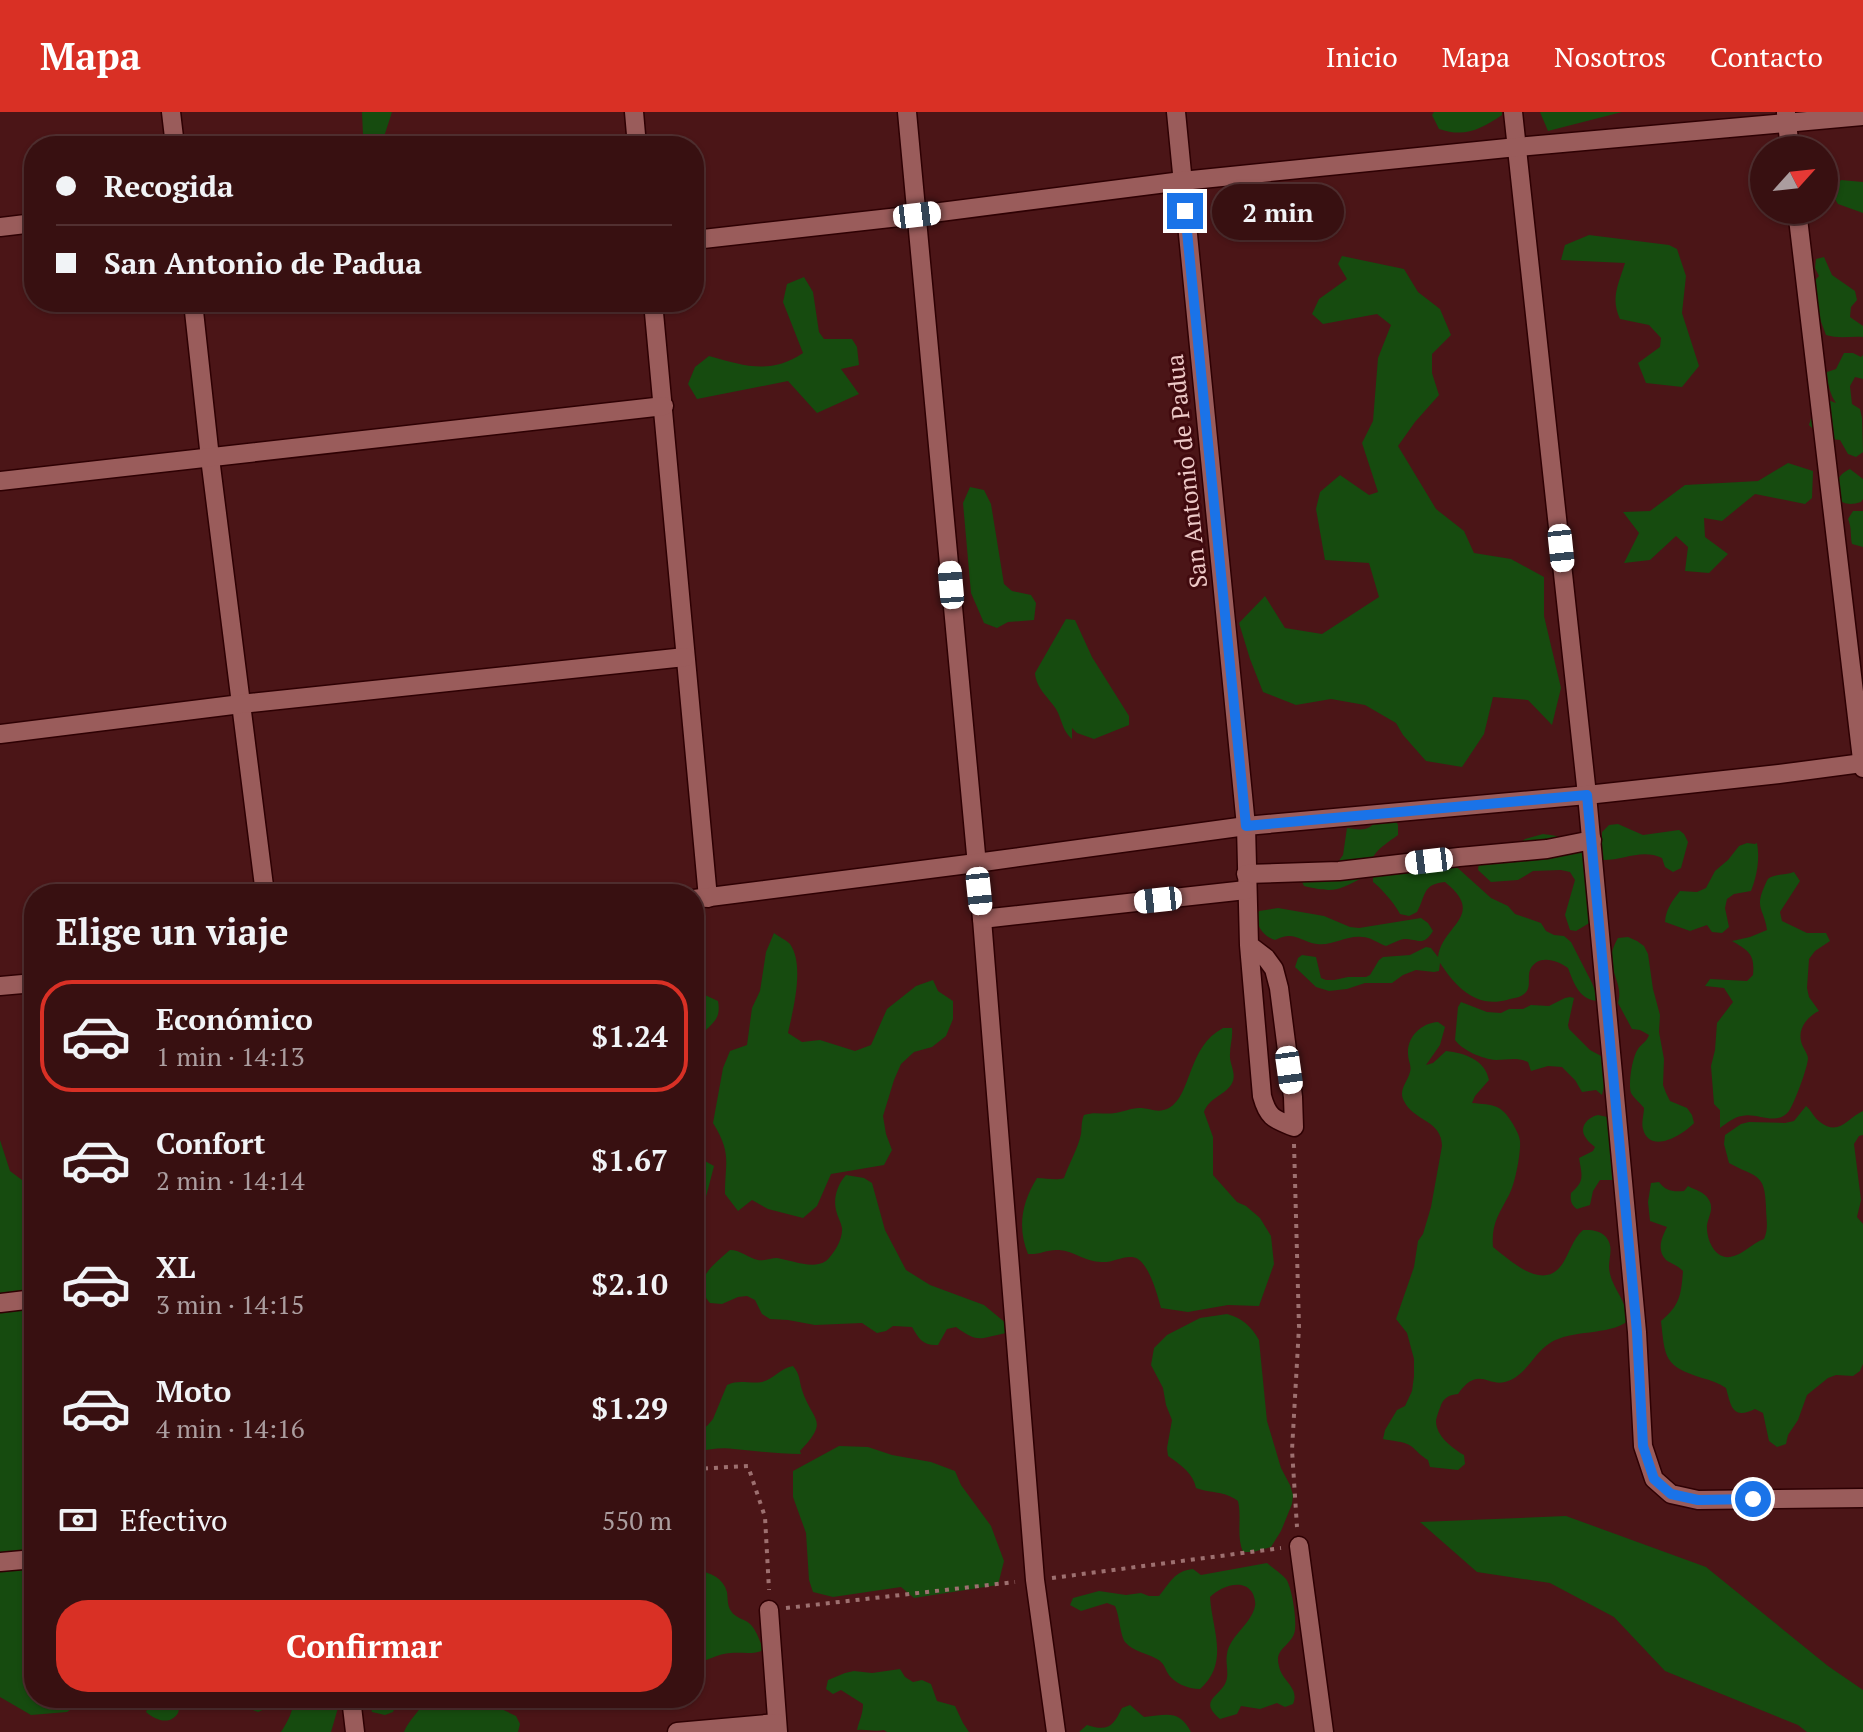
<!DOCTYPE html>
<html lang="es">
<meta charset="utf-8">
<style>
body{margin:0;font-family:"PT Serif",serif;background:#431e1f;color:#f1f3f6;height:100vh;display:flex;flex-direction:column;font-size:30px;white-space:nowrap}
*{box-sizing:border-box;margin:0}
p{font-size:26px;color:#ab9d9f}
.icon{flex:none;width:44px;height:44px;fill:none;stroke:currentColor;stroke-width:2;stroke-linecap:round;stroke-linejoin:round}
.map{position:relative;flex:1;overflow:hidden}
.details{position:absolute;left:24px;top:772px;width:680px;height:824px;display:flex;flex-direction:column;background:#381011;border-radius:32px;box-shadow:0 2px 6px #0004,0 0 0 2px #523031}
.details>*{flex:none}
.guide{position:absolute;left:24px;top:24px;width:680px;height:176px;border-radius:32px;box-shadow:0 2px 6px #0004,0 0 0 2px #523031;display:grid;align-content:center;height:176px;padding:0 32px;background:#381011}
.needle{width:52px;rotate:63deg}
.buttons{position:absolute;left:1750px;top:24px;display:grid;gap:16px}
.buttons a{display:grid;place-items:center;width:88px;height:88px;border-radius:50%;background:#381011;box-shadow:0 2px 6px #0004,0 0 0 2px #523031;font-size:40px}
.end{position:absolute;width:36px;height:36px;margin:-18px;border:10px solid #1a73e8;background:#fff;box-shadow:0 0 0 4px #fff}
.from{border-radius:50%}
.bubble{position:absolute;height:56px;border-radius:28px;background:#381011;box-shadow:0 2px 6px #0004,0 0 0 2px #523031;font-size:26px;font-weight:600;line-height:56px;text-align:center}
.car{position:absolute;width:24px;height:48px;margin:-24px -12px;border-radius:10px;box-shadow:0 0 6px 2px #0007;background:linear-gradient(#fff 24%,#345 0 40%,#fff 0 76%,#345 0 86%,#fff 0)}
.guide b{display:flex;align-items:center;gap:28px;height:76px;font-size:30px}
.guide b+b{border-top:2px solid #523031}
.guide i{width:20px;height:20px;background:#f1f3f6}
ul{padding:0;list-style:none}
li{display:flex;align-items:center;gap:24px;height:112px;margin:0 16px 12px;padding:0 16px;border:4px solid transparent;border-radius:32px}
li div{flex:1}
li b{display:block;font-size:30px}
li em{font-style:normal;font-weight:600}
li.active{border-color:#d93025}
li>.icon{width:72px;height:72px;stroke-width:1.5}
h2{padding:0 32px;font-size:36px;line-height:96px}
.pay{display:flex;align-items:center;gap:20px;height:88px;padding:0 32px;font-size:30px}
.pay p{margin-inline-start:auto}
.action{display:flex;gap:16px;margin-top:auto;padding:16px 32px}
.action a{flex:1;height:92px;border-radius:32px;background:#d93025;color:#fff;font-size:32px;font-weight:600;line-height:92px;text-align:center}
header{display:flex;align-items:center;gap:48px;box-sizing:border-box;height:112px;padding:0 40px;background:#d93025;color:#fff}
header strong{font-size:38px}
nav{display:flex;gap:44px;margin-inline-start:auto;font-size:28px}
.map>svg:first-child{display:block}
.green{fill:#164b0f}
.lines{fill:none;stroke-linecap:round;stroke-linejoin:round}
.minor-casing{stroke:#2e0003;stroke-width:21}
.path{stroke:#9d7070;stroke-width:4;stroke-dasharray:4 6;stroke-linecap:butt}
.minor{stroke:#9a5c5b;stroke-width:18}
.route{stroke:#1a73e8;stroke-width:10}
.labels{text-anchor:middle;stroke-width:6;stroke-linejoin:round;paint-order:stroke}
.street-label{font-size:24px;fill:#edc9c7;stroke:#400a0e}
</style>
<header>
<strong>Mapa</strong>
<nav><a>Inicio</a><a>Mapa</a><a>Nosotros</a><a>Contacto</a></nav>
</header>
<div class="map">
<svg width="1863" height="1620" viewBox="0 0 1863 1620">
<rect width="100%" height="100%" fill="#4b1517"/>
<g class="green">
<path d="M362,0H392L381,34H321L326,26L357,29L363,23Z"/>
<path d="M1434,0H1502V3C1481,17 1465,26 1439,17L1432,3Z"/>
<path d="M1540,0H1622L1548,19Z"/>
<path d="M1841,68L1863,70V101L1838,92L1833,84L1835,75Z"/>
<path d="M1589,123L1669,133L1677,137L1686,164L1682,201L1699,254L1682,275L1646,271L1638,251L1660,235L1661,226L1649,213L1620,207C1610,186 1619,171 1625,151L1561,148L1565,133Z"/>
<path d="M1342,144L1404,157L1418,180L1440,197L1451,223L1432,242V261L1439,283L1415,310L1398,334L1436,397L1464,419L1474,441L1511,447L1544,465V504L1561,576L1552,613L1528,588L1493,585L1484,622L1462,655L1426,649L1403,623L1396,611L1365,593L1331,587L1296,593L1263,580L1250,547L1239,511L1265,484L1285,516L1322,522L1379,485L1369,451L1325,448L1316,397L1320,380L1340,363L1369,383L1378,380L1362,331L1373,309L1378,246L1391,213L1377,202L1323,212L1312,202L1319,187L1347,167L1338,152Z"/>
<path d="M1824,145L1832,163L1855,179L1857,188L1851,195L1850,205L1863,214V225C1850,224 1839,227 1826,223L1820,207L1807,195L1806,178L1819,164L1815,156L1816,147Z"/>
<path d="M804,165L813,180L819,220L824,227H852L857,235L859,253L841,257L859,282L817,301L788,269L697,287L688,272L695,255L709,244C745,254 770,263 803,241L783,190L787,172Z"/>
<path d="M1844,241H1853L1861,245L1863,243V267L1855,265L1850,274L1852,292L1860,297L1862,306L1863,340L1856,345L1848,342L1840,328C1828,327 1818,322 1809,313L1814,296L1828,288L1836,291C1830,283 1827,270 1827,260L1836,257Z"/>
<path d="M1788,351L1813,359L1812,386L1805,392L1755,382L1722,409L1704,406L1705,425L1728,442L1709,461L1685,459L1688,435L1676,424L1650,448L1624,451L1639,421L1623,400L1650,399L1685,373L1758,369Z"/>
<path d="M1850,357L1863,367V387L1861,390C1851,393 1845,393 1836,386C1837,372 1835,364 1850,357Z"/>
<path d="M970,375L984,378L991,392L1004,472L1012,479L1031,483L1036,491L1034,508L1008,510L997,516L984,511L971,481L963,391Z"/>
<path d="M1853,399H1863V435L1852,432C1850,423 1852,416 1848,407Z"/>
<path d="M1066,507L1075,508L1092,545L1129,604V613L1094,627L1077,621L1072,616V627C1062,619 1062,607 1056,597C1048,585 1036,576 1035,561Z"/>
<path d="M1377,707H1395L1398,713V723C1377,738 1373,740 1364,765C1337,779 1334,781 1304,774L1300,766L1338,750L1343,743L1347,716C1361,718 1369,720 1377,707Z"/>
<path d="M1618,712L1643,723L1679,718L1684,722L1688,730L1681,756L1673,760L1665,755L1662,746C1641,736 1623,749 1601,748L1602,720L1609,713Z"/>
<path d="M1543,722C1559,724 1574,726 1584,740L1591,810L1576,819L1570,818L1565,803L1575,768L1570,760L1561,758L1533,759L1518,768L1491,770L1478,758L1479,749L1518,732L1525,727Z"/>
<path d="M1747,731L1755,732L1757,731C1760,747 1757,764 1751,779L1734,782L1727,787L1725,796L1729,815L1722,821L1712,820L1707,813L1690,819L1665,810C1666,797 1672,789 1680,779L1697,780L1706,776L1715,759L1728,748L1739,734Z"/>
<path d="M1450,749L1491,786L1508,794L1515,802L1541,811L1546,819L1554,823L1564,824L1571,830L1592,871L1599,889C1580,889 1574,872 1568,856C1558,849 1538,841 1530,858C1527,866 1532,876 1524,882C1520,886 1512,886 1507,888C1475,896 1456,875 1440,851L1439,859L1434,860L1416,858L1403,863L1392,871H1365L1347,877L1329,879L1316,875L1295,855L1298,846L1302,843L1316,845L1321,866L1326,868H1334L1348,865H1366L1370,863L1379,848L1383,845L1410,843L1426,835L1431,836L1438,845C1442,813 1487,804 1445,770C1422,772 1426,784 1417,800L1409,804L1400,802C1396,793 1380,775 1373,770V762Z"/>
<path d="M1794,760L1800,769L1780,800L1782,809L1807,821H1826L1830,829L1815,839L1809,847L1807,876L1809,885L1819,899C1808,904 1798,916 1801,929C1802,935 1807,940 1808,946C1808,955 1794,992 1789,999C1777,1015 1757,1000 1742,1004C1734,1005 1727,1011 1720,1016V998L1714,992L1711,954L1715,938L1717,911L1733,890L1724,876L1705,874L1710,867L1747,869L1753,863C1755,842 1749,839 1732,829L1750,825L1767,818C1764,796 1754,797 1765,773C1768,767 1767,766 1774,764C1780,762 1787,763 1794,760Z"/>
<path d="M1278,796L1324,804L1350,815L1359,816L1421,806L1428,811L1433,819C1423,835 1419,827 1404,827C1398,828 1391,832 1386,834C1377,831 1371,825 1362,825C1347,823 1333,834 1317,832C1299,829 1294,818 1275,828C1263,824 1260,817 1255,806L1259,799Z"/>
<path d="M774,821C778,824 786,828 790,832C805,853 793,898 788,921L802,930L820,928L855,939L871,933L887,897L916,874L933,868L938,879L953,889V907L946,924L932,935L914,940L901,952L894,968L883,1004L886,1022L892,1038L884,1053L831,1062L817,1094L803,1106L768,1097L752,1088L738,1099L725,1082C725,1049 732,1042 713,1011L723,956L730,939L747,933L752,896L760,879L766,840Z"/>
<path d="M1628,825L1637,829L1644,834L1648,842L1653,877L1660,903L1659,920L1664,947L1663,973L1666,981L1670,989L1687,996L1692,1003L1694,1011C1683,1023 1650,1043 1643,1017C1641,1011 1644,1002 1644,996C1641,992 1634,986 1631,981C1628,973 1632,945 1638,937C1642,931 1646,931 1649,923L1640,918L1632,917L1618,891C1625,866 1600,856 1618,826Z"/>
<path d="M694,878L718,889C722,910 709,912 699,926C697,930 696,935 694,940Z"/>
<path d="M1570,885L1574,886L1568,913L1569,917L1590,938L1603,945L1608,956L1602,983L1596,978L1582,980L1575,968L1562,955L1548,954L1531,959L1528,950C1516,945 1508,948 1496,948C1482,947 1462,938 1455,928L1458,895L1461,890L1487,900L1501,901L1509,897H1523L1531,893L1549,894L1565,886Z"/>
<path d="M1438,910L1445,915L1440,933L1426,953L1433,951L1446,939C1465,941 1485,948 1489,968L1475,984L1472,991C1494,993 1501,992 1513,1012C1516,1018 1519,1022 1520,1029C1521,1041 1515,1072 1509,1083C1499,1102 1491,1112 1493,1135C1511,1149 1544,1181 1563,1151C1570,1140 1572,1128 1583,1118C1591,1118 1600,1118 1606,1125C1614,1135 1609,1144 1609,1155C1610,1175 1628,1189 1628,1209C1608,1224 1572,1217 1550,1231C1534,1241 1527,1262 1508,1269C1488,1277 1479,1252 1458,1282C1448,1283 1443,1286 1440,1296C1439,1298 1436,1307 1436,1309C1436,1324 1452,1336 1464,1343L1465,1352L1458,1358L1430,1355L1428,1348C1421,1344 1417,1339 1411,1334C1403,1329 1392,1329 1383,1327L1385,1318L1397,1298L1405,1294L1412,1279L1414,1264V1247L1407,1221L1396,1207L1414,1155L1418,1129L1423,1122L1431,1095L1442,1034C1442,1008 1413,1009 1404,989C1398,978 1407,971 1410,960C1412,954 1408,949 1408,942C1407,925 1421,911 1438,910Z"/>
<path d="M1223,916H1232C1233,926 1230,933 1230,942C1229,953 1238,962 1231,973C1223,984 1209,986 1204,1000L1213,1025V1063L1237,1090L1246,1094L1260,1106L1271,1124L1274,1152L1259,1194L1228,1193L1188,1200L1161,1196C1157,1182 1148,1146 1132,1145C1122,1144 1112,1151 1101,1150C1086,1150 1074,1139 1059,1138C1047,1137 1040,1143 1028,1142C1017,1115 1022,1090 1037,1066C1047,1066 1055,1069 1064,1066C1069,1051 1078,1037 1081,1022C1082,1015 1081,1010 1084,1003C1095,999 1104,1003 1115,1001C1123,1000 1131,996 1139,996C1151,996 1157,1002 1169,996C1192,983 1187,935 1223,916Z"/>
<path d="M1806,994C1812,999 1814,1006 1820,1010C1839,1025 1847,1006 1863,999V1023L1859,1024L1854,1032L1861,1088L1857,1105L1863,1112V1252L1860,1259L1853,1264L1836,1263L1828,1266L1807,1283L1798,1308L1788,1323L1786,1332L1777,1335L1769,1329L1763,1301L1755,1297C1732,1308 1731,1294 1726,1276C1718,1271 1711,1268 1702,1266C1664,1254 1665,1246 1661,1209C1680,1193 1681,1183 1683,1159C1677,1153 1672,1152 1666,1148C1656,1138 1662,1125 1667,1115L1650,1109L1648,1090L1651,1071L1659,1070C1666,1079 1672,1080 1684,1079L1688,1074C1695,1078 1705,1080 1709,1088C1714,1097 1709,1103 1707,1113C1706,1126 1714,1147 1730,1145C1743,1143 1752,1131 1764,1127C1769,1116 1766,1107 1766,1095C1765,1060 1756,1066 1729,1051L1724,1032L1725,1023L1741,1012L1749,1010L1785,1011L1794,1009Z"/>
<path d="M1598,1003L1612,1006L1614,1068H1600L1593,1079L1590,1093L1577,1097C1571,1093 1570,1088 1571,1081C1585,1069 1582,1064 1579,1046L1593,1039L1595,1035C1592,1032 1588,1030 1586,1026C1578,1015 1588,1005 1598,1003Z"/>
<path d="M0,1028L10,1059L34,1077V1586H87L67,1600L31,1603L0,1585Z"/>
<path d="M694,1043L714,1054L694,1131Z"/>
<path d="M846,1063L864,1066L872,1071L885,1118L906,1158L930,1173L984,1193L1007,1212L1006,1221C980,1226 979,1232 956,1215L947,1217L938,1233C923,1234 919,1227 912,1215L893,1214L886,1219L877,1221L862,1211L815,1213L788,1208L770,1207L762,1202L755,1188L747,1184L738,1185L722,1192L710,1191C690,1169 713,1153 730,1138C741,1138 748,1146 758,1148C765,1149 771,1146 777,1146C791,1148 813,1158 826,1149C834,1142 843,1127 842,1116C841,1110 837,1104 836,1098C833,1085 838,1072 846,1063Z"/>
<path d="M1227,1202C1242,1206 1251,1214 1259,1228L1267,1309L1281,1356L1290,1373L1293,1383L1292,1392L1281,1419L1271,1435L1253,1440H1243C1236,1424 1242,1406 1238,1389C1223,1378 1212,1382 1196,1376C1193,1361 1181,1353 1168,1344L1167,1336L1172,1308L1166,1293L1163,1276L1151,1253L1154,1236L1167,1223L1200,1206Z"/>
<path d="M793,1254C800,1262 799,1268 802,1278C813,1311 830,1307 800,1339L801,1342C777,1342 757,1339 734,1337C721,1335 707,1338 694,1340V1316L707,1314L713,1307L727,1273C739,1267 749,1272 762,1270C774,1267 780,1256 793,1254Z"/>
<path d="M839,1334L868,1335L892,1343L931,1350L955,1359L961,1373L991,1414L1004,1449L998,1473L914,1486L901,1475L833,1485L813,1480L809,1468L806,1421L793,1385V1359Z"/>
<path d="M1566,1404L1706,1455L1828,1554L1863,1578V1620H1807L1798,1613L1665,1559L1614,1505L1550,1471L1477,1460L1420,1410Z"/>
<path d="M1267,1451C1273,1456 1281,1461 1286,1467C1292,1475 1298,1512 1294,1522C1289,1535 1274,1537 1279,1554C1282,1570 1300,1575 1293,1592L1285,1595L1277,1591L1260,1597L1241,1594L1237,1602L1220,1607C1199,1589 1217,1586 1225,1572C1230,1562 1225,1552 1227,1542C1230,1523 1251,1513 1255,1494C1256,1490 1254,1485 1253,1482C1244,1465 1220,1475 1210,1485C1212,1518 1230,1550 1200,1577C1188,1577 1173,1571 1167,1560C1164,1553 1162,1549 1155,1546C1146,1541 1133,1539 1126,1531C1120,1525 1120,1505 1115,1494L1107,1491L1081,1499L1070,1493L1073,1486L1099,1479L1126,1483L1141,1481L1149,1484H1159C1170,1471 1174,1459 1193,1457L1201,1463Z"/>
<path d="M697,1459C711,1460 723,1466 727,1480C728,1487 727,1493 731,1499C736,1507 747,1507 752,1514C757,1520 760,1530 764,1538C753,1543 743,1540 731,1541C718,1542 706,1548 694,1554V1460Z"/>
<path d="M900,1557L905,1565L913,1570L922,1568L931,1572L937,1589L955,1594L963,1611L969,1620H887L884,1618C874,1620 867,1617 857,1618C859,1609 863,1602 863,1592L841,1578L833,1582L826,1577L828,1568L845,1561L854,1559L872,1561Z"/>
<path d="M152,1586H181C180,1591 180,1596 178,1601C170,1614 155,1608 146,1600Z"/>
<path d="M221,1586H274L267,1596L258,1600Z"/>
<path d="M294,1586H336L340,1589L331,1620H281C288,1609 293,1600 294,1586Z"/>
<path d="M368,1586H399L393,1600L385,1603L372,1600Z"/>
<path d="M427,1586H490L491,1592L516,1604L520,1612L518,1620H404C409,1607 421,1598 427,1586Z"/>
<path d="M1130,1593L1144,1605C1167,1603 1179,1597 1191,1620H1079L1087,1613C1109,1620 1113,1614 1122,1596Z"/>
</g>
<g class="lines">
<defs>
<g id="minor">
<path d="M171,0L175,34"/>
<path d="M634,0L637,34"/>
<path d="M907,0L982,807L1035,1468L1056,1620"/>
<path d="M1176,0L1246,714L1249,833L1262,984C1268,1006 1274,1007 1294,1015L1293,985L1279,876L1274,857L1266,846L1249,833"/>
<path d="M1513,0L1587,683L1637,1220L1643,1334L1654,1367L1671,1382L1698,1388L1863,1386"/>
<path d="M1786,1L1790,38"/>
<path d="M1797,98L1863,656"/>
<path d="M0,115L34,111"/>
<path d="M694,128L917,103L1182,69L1517,35L1863,4"/>
<path d="M193,190L210,346L265,782"/>
<path d="M653,190L708,786"/>
<path d="M0,369L664,294"/>
<path d="M0,622L241,592L685,545"/>
<path d="M1246,762L1339,759L1459,745L1547,737L1592,728"/>
<path d="M694,787L976,751L1246,714L1587,683L1779,662L1863,651"/>
<path d="M982,807L1246,778"/>
<path d="M0,874L34,871"/>
<path d="M0,1191L34,1187"/>
<path d="M1299,1434L1324,1620"/>
<path d="M0,1450L34,1447"/>
<path d="M769,1498L778,1620"/>
<path d="M351,1586L355,1620"/>
<path d="M677,1620L777,1611"/>
</g>
</defs>
<use href="#minor" class="minor-casing"/>
<g class="path">
<path d="M1294,1032L1299,1215L1292,1338L1297,1415"/>
<path d="M694,1357L748,1354L765,1405L769,1478"/>
<path d="M1052,1466L1281,1436"/>
<path d="M786,1496L1015,1470"/>
</g>
<use href="#minor" class="minor"/>
</g>
<g class="lines">
<path class="route" d="M1185,99L1246,714L1587,683L1637,1220L1643,1334L1654,1367L1671,1382L1698,1388L1753,1387"/>
</g>
<g class="labels">
<g class="street-label">
<text transform="translate(1187 359) rotate(-96)" y="8">San Antonio de Padua</text>
</g>
</g>
</svg>
<div class="buttons">
<a><svg class="needle" viewBox="-14 -14 28 28"><path d="M0-13l5 13h-10z" fill="#e53935"/><path d="M0 13l5-13h-10z" fill="#ab9d9f"/></svg></a>
</div>
<i class="end from" style="left:1753px;top:1387px"></i>
<i class="end" style="left:1185px;top:99px"></i>
<div class="bubble" style="left:1212px;top:72px;width:132px">2 min</div>
<i class="car" style="left:917px;top:103px;rotate:83deg"></i>
<i class="car" style="left:1561px;top:436px;rotate:174deg"></i>
<i class="car" style="left:951px;top:473px;rotate:355deg"></i>
<i class="car" style="left:1429px;top:749px;rotate:263deg"></i>
<i class="car" style="left:979px;top:779px;rotate:174deg"></i>
<i class="car" style="left:1158px;top:788px;rotate:264deg"></i>
<i class="car" style="left:1289px;top:958px;rotate:172deg"></i>
<div class="guide">
<b><i class="from"></i>Recogida</b>
<b><i></i>San Antonio de Padua</b>
</div>
<section class="details">
<h2>Elige un viaje</h2>
<ul>
<li class="active"><svg class="icon" aria-label="car" viewBox="0 0 24 24"><path d="M5 17H2v-5l4-1 3-4h7l3 4 3 1v5h-3M9 17h6M6 11h13"/><circle cx="7" cy="17" r="2"/><circle cx="17" cy="17" r="2"/></svg><div><b>Económico</b><p>1 min · 14:13</p></div><em>$1.24</em></li>
<li><svg class="icon" aria-label="car" viewBox="0 0 24 24"><path d="M5 17H2v-5l4-1 3-4h7l3 4 3 1v5h-3M9 17h6M6 11h13"/><circle cx="7" cy="17" r="2"/><circle cx="17" cy="17" r="2"/></svg><div><b>Confort</b><p>2 min · 14:14</p></div><em>$1.67</em></li>
<li><svg class="icon" aria-label="car" viewBox="0 0 24 24"><path d="M5 17H2v-5l4-1 3-4h7l3 4 3 1v5h-3M9 17h6M6 11h13"/><circle cx="7" cy="17" r="2"/><circle cx="17" cy="17" r="2"/></svg><div><b>XL</b><p>3 min · 14:15</p></div><em>$2.10</em></li>
<li><svg class="icon" aria-label="car" viewBox="0 0 24 24"><path d="M5 17H2v-5l4-1 3-4h7l3 4 3 1v5h-3M9 17h6M6 11h13"/><circle cx="7" cy="17" r="2"/><circle cx="17" cy="17" r="2"/></svg><div><b>Moto</b><p>4 min · 14:16</p></div><em>$1.29</em></li>
</ul>
<div class="pay"><svg class="icon" aria-label="cash" viewBox="0 0 24 24"><path d="M3 7h18v10H3z"/><circle cx="12" cy="12" r="2"/></svg>Efectivo<p>550 m</p></div>
<div class="action"><a>Confirmar</a></div>
</section>
</div>
